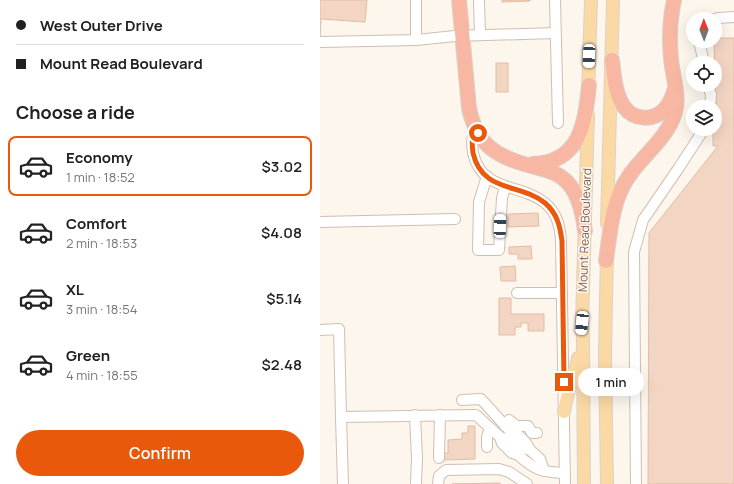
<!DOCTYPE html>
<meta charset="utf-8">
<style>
body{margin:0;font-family:Manrope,sans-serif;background:#f2f2f2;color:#202124;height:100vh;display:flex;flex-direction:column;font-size:15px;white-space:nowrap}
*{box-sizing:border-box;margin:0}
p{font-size:13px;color:#757577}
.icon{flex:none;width:22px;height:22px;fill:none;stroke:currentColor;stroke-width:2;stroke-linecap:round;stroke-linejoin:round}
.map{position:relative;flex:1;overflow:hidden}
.panel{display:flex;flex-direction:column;background:#fff;width:320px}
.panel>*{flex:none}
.banner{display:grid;align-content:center;height:88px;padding:0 16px;background:#fff}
.needle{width:26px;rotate:359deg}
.tools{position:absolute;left:366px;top:12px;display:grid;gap:8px}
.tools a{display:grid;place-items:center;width:36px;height:36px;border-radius:50%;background:#fff;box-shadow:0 4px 16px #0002;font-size:20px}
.end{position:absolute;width:18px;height:18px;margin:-9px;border:5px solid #ea580c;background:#fff;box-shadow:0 0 0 2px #fff}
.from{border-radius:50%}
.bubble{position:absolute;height:28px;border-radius:14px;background:#fff;box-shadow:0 4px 16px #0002;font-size:13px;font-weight:600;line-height:28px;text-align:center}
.car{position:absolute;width:12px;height:24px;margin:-12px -6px;border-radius:5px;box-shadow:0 0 3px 1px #0007;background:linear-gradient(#fff 24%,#345 0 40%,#fff 0 76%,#345 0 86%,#fff 0)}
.banner b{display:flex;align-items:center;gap:14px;height:38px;font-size:15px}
.banner b+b{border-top:1px solid #e0e0e0}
.banner i{width:10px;height:10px;background:#202124}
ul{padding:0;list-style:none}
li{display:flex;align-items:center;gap:12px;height:60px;margin:0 8px 6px;padding:0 8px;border:2px solid transparent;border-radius:8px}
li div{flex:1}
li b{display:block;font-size:15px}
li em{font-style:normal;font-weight:600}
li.active{border-color:#ea580c}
li>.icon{width:36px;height:36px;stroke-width:1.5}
h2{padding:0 16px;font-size:18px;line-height:48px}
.cta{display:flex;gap:8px;margin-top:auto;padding:8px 16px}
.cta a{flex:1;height:46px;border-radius:24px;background:#ea580c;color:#fff;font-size:16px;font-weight:600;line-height:46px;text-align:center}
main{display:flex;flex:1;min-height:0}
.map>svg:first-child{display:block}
.building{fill:#f3d5c3;stroke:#e6bba3}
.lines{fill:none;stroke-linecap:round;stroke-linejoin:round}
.minor-casing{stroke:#d1beb0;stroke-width:12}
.major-casing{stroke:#dad1cd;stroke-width:14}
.highway-casing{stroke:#dad1cd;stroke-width:16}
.minor{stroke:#fff;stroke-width:10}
.major{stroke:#fbd9a5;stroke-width:12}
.highway{stroke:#f7b7a3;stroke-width:14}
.route{stroke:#ea580c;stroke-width:5}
.labels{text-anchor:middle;stroke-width:3;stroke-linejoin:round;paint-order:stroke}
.street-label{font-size:12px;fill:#7a5c4d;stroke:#fffaf3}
</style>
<main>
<section class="panel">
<div class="banner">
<b><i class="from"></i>West Outer Drive</b>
<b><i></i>Mount Read Boulevard</b>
</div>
<h2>Choose a ride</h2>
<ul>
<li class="active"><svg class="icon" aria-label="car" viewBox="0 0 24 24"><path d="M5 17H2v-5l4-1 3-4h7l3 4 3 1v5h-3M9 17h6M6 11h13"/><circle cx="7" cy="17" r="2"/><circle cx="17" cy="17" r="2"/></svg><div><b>Economy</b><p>1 min · 18:52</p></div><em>$3.02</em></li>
<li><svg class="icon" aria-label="car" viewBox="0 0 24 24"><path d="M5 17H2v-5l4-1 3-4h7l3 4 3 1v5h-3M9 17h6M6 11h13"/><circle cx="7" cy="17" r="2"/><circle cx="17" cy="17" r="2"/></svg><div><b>Comfort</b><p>2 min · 18:53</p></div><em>$4.08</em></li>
<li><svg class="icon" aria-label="car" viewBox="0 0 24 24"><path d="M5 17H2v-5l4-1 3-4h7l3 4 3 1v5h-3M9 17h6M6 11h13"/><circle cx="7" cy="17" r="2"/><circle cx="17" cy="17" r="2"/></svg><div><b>XL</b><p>3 min · 18:54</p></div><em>$5.14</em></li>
<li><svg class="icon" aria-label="car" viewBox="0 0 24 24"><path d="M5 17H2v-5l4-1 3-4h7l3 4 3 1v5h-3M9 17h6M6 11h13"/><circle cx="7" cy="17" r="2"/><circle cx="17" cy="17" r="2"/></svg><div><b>Green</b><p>4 min · 18:55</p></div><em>$2.48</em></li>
</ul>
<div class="cta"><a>Confirm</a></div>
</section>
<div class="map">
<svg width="414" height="484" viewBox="0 0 414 484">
<rect width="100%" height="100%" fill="#fdf6ec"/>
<g class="building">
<path d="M0,0H47L45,22L1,19L0,37Z"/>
<path d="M182,0H210V1L182,2Z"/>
<path d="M395,38H414V484H328L329,233L398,146H393V129H395V107H394V85H395L394,41H395Z"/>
<rect x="176" y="63" width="12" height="29"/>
<path d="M218,213L219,226L188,227V214Z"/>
<path d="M211,246L212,259H198V254H189V247Z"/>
<path d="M195,266L196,281H181L180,267Z"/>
<path d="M179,298H191V314H224V331H208V323H201V327H195V335H179Z"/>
<path d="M148,426H155V459L124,460V453H128V440L142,439V433H148Z"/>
<path d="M180,483V484H132Z"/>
</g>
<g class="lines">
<defs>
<g id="minor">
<path d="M96,0V40"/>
<path d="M159,0L160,35"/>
<path d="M235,0L238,123"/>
<path d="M395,19L398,18L414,17"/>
<path d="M379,41L384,63"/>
<path d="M0,42L96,40L135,36L235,33"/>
<path d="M388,85L391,95L390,107"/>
<path d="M156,130C151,137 152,145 153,153C162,193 201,183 225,203C237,213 240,226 241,241L245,484"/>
<path d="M167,176L159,202L158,250H179L182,198L185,187"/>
<path d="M0,222L135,219"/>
<path d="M197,293H242"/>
<path d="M0,330L19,329L21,417L156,415L180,437L182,443L192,453L197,454C195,445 188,439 180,437"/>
<path d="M142,400L161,399L190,431"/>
<path d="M95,415L97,458L96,484"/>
<path d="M21,417L23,484"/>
<path d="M185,426L189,420L197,426H208L212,433H217"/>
<path d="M167,447V437L170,428"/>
<path d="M210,450C207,442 198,433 190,431L191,436L203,448L210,450L220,459L224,471"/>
<path d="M197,454C215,470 220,472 245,473"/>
<path d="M119,458L120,415"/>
<path d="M118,484L119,476L126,470L179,469L189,472L207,484"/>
<path d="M316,484L314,252L323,220L358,169L384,129"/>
</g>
<g id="major">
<path d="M268,95L271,0"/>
<path d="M287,223L293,0"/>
<path d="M287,251L285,352L287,484"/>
<path d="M244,412C246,393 255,377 258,358"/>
<path d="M264,484L263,340L262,323L268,115"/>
</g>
<g id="highway">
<path d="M139,0L149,108C157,147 179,158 215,167C227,170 239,173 248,183C259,195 263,215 265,231"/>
<path d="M292,60C294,75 295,96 305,108C314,120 333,121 344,110C349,105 352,98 354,91"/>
<path d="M212,164C260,163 265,124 269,85"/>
<path d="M286,261C290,232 292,200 309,176C323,155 348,138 355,112C360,97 352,74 351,58C349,38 350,19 354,0"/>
</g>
</defs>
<use href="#minor" class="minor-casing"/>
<use href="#major" class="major-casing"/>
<use href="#highway" class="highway-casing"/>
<use href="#minor" class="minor"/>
<use href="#major" class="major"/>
<use href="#highway" class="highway"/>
</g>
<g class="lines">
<path class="route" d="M158,133L156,130C151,137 152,145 153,153C162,193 201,183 225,203C237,213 240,226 242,241L244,382"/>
</g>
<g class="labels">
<g class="street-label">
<text transform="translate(265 230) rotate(-88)" y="4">Mount Read Boulevard</text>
</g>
</g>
</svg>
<div class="tools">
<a><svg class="needle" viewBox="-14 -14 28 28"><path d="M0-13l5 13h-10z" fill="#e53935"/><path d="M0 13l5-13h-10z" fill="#757577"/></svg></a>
<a><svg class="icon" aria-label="locate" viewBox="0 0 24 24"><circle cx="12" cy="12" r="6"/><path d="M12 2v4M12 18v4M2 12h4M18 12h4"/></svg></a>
<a><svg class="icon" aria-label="layers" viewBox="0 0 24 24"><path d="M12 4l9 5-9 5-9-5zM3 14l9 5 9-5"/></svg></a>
</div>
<i class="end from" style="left:158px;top:133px"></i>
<i class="end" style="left:244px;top:382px"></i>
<div class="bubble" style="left:258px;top:368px;width:66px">1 min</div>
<i class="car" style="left:269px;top:56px;rotate:182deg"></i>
<i class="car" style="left:180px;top:226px;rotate:2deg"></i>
<i class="car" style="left:262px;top:323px;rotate:186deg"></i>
</div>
</main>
